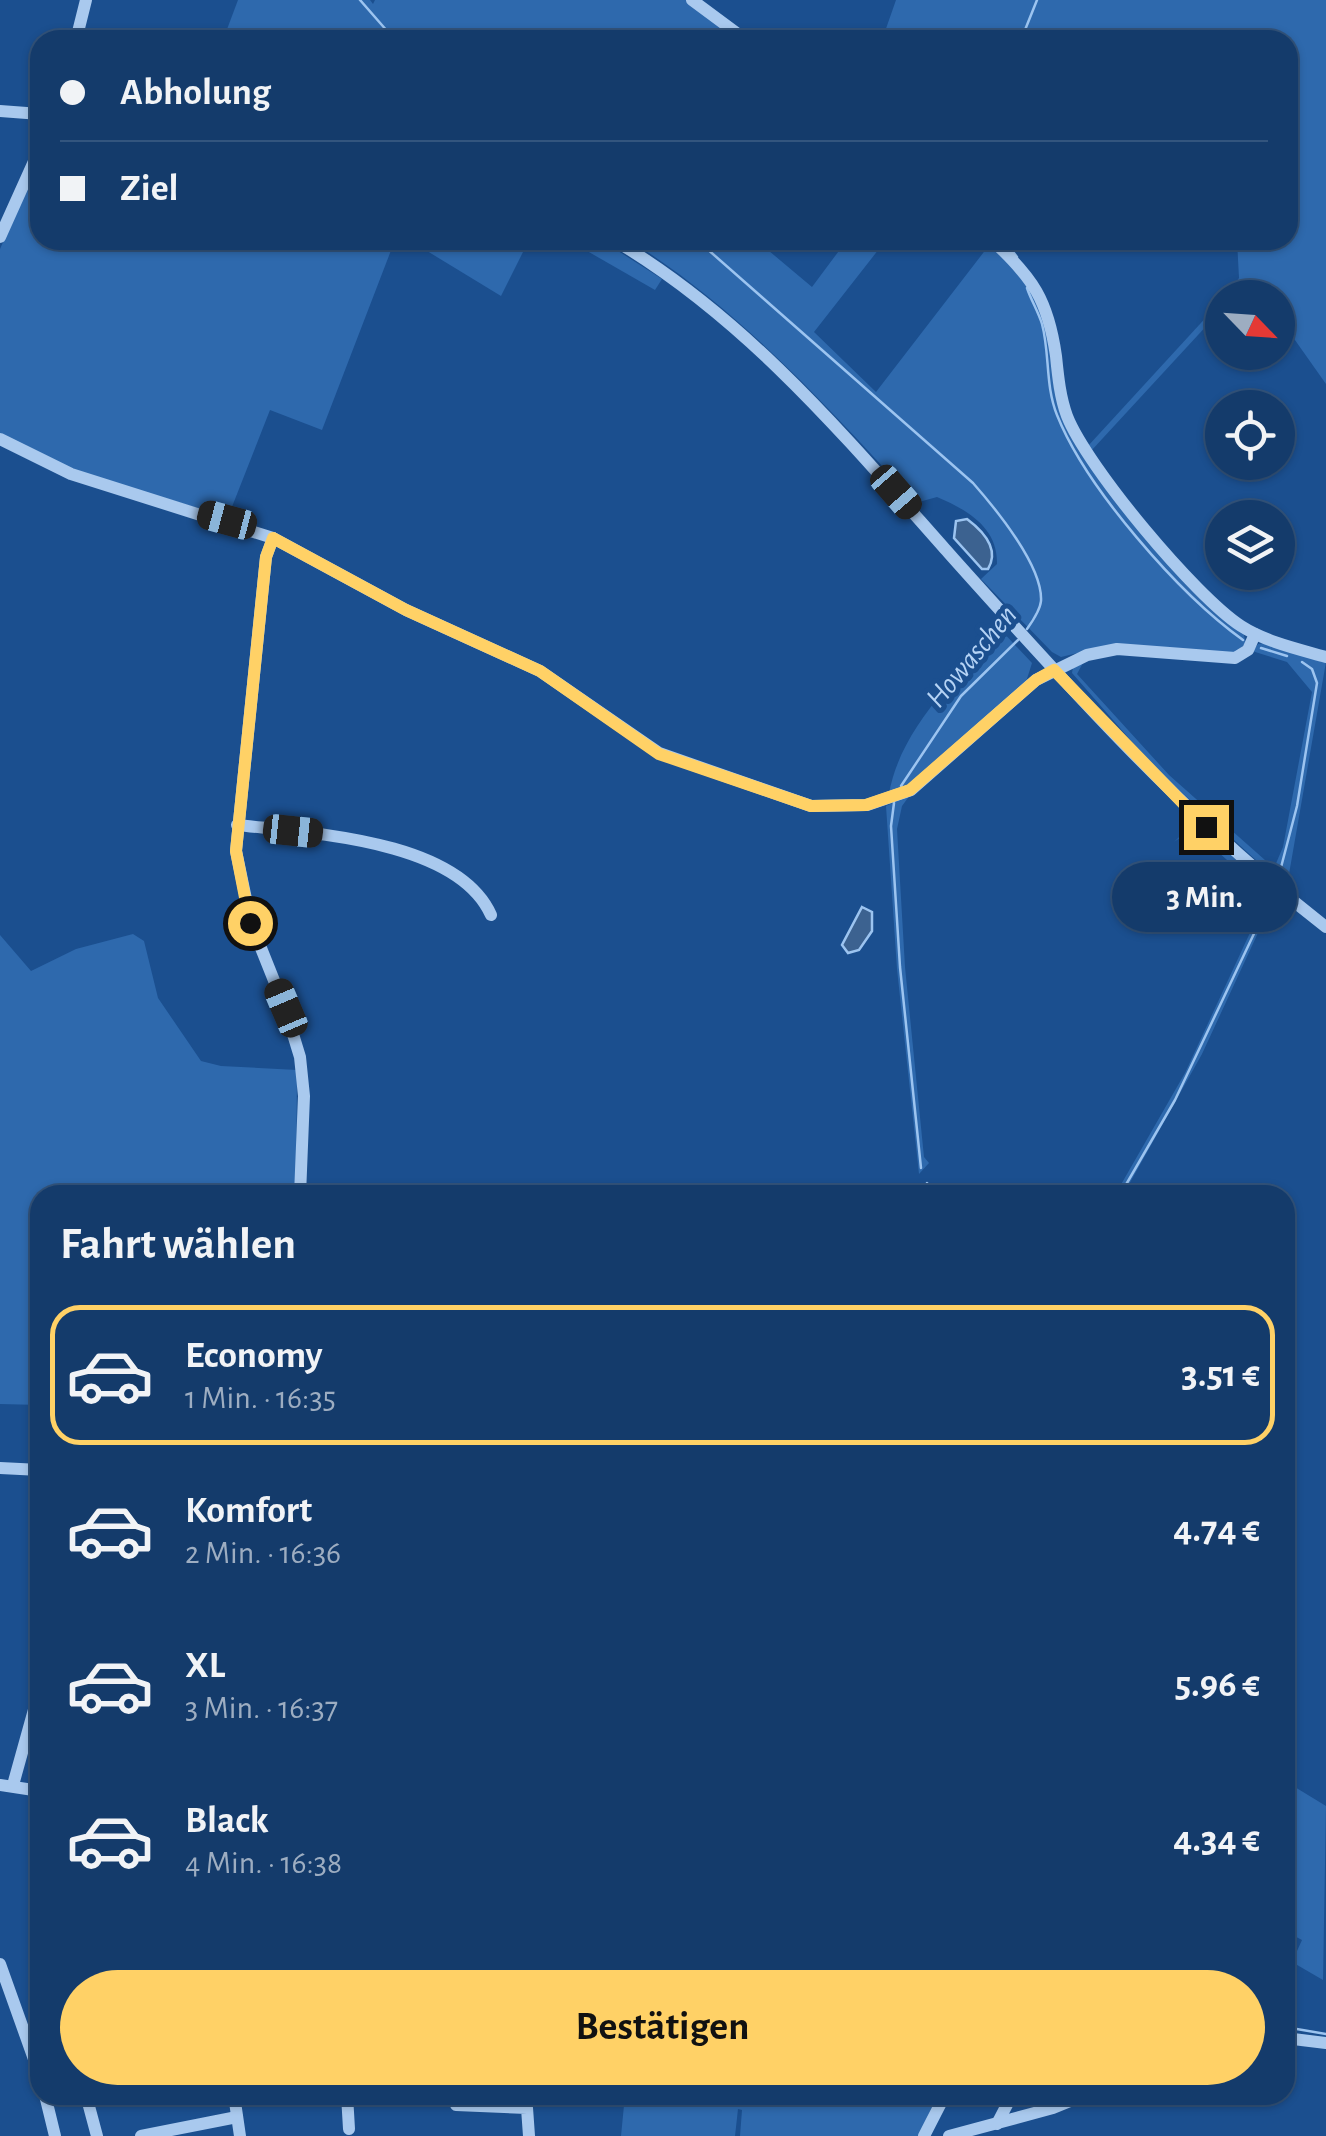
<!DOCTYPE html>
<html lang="de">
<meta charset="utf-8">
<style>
body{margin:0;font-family:"Alegreya Sans",sans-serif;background:#1d4271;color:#f1f3f6;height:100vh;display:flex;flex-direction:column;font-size:38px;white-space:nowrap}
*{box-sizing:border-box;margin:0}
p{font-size:32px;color:#9dadc1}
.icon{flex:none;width:55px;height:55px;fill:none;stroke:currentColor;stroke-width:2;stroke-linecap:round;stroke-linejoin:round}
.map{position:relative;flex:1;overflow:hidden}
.drawer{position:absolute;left:30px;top:1185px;width:1265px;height:920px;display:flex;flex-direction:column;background:#143b6b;border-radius:30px;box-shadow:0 2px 8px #0004,0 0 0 2px #33557e}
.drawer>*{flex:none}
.banner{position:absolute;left:30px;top:30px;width:1268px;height:220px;border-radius:30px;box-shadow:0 2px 8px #0004,0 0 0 2px #33557e;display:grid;align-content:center;height:220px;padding:0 30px;background:#143b6b}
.needle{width:65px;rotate:115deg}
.fabs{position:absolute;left:1205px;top:280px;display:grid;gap:20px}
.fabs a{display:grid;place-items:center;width:90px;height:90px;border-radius:50%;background:#143b6b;box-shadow:0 2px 8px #0004,0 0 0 2px #33557e;font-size:50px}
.end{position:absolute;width:45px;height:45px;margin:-22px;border:12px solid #ffd166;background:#111;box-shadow:0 0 0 5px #111}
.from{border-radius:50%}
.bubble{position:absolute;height:70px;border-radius:35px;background:#143b6b;box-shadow:0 2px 8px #0004,0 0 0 2px #33557e;font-size:32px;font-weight:600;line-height:70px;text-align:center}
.car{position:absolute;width:30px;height:60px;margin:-30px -15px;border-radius:12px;box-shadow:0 0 8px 2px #0007;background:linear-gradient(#222 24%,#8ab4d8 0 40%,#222 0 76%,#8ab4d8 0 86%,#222 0)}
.banner b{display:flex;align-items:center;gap:35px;height:95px;font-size:38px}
.banner b+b{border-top:2px solid #33557e}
.banner i{width:25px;height:25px;background:#f1f3f6}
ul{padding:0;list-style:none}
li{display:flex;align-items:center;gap:30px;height:140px;margin:0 20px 15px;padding:0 10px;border:5px solid transparent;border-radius:30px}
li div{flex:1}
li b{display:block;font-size:38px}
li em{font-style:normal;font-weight:600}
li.selected{border-color:#ffd166}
li>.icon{width:90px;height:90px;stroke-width:1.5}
h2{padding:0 30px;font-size:45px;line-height:120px}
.action{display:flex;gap:20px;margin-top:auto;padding:20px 30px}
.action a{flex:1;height:115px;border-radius:60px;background:#ffd166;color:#111;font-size:40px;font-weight:600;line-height:115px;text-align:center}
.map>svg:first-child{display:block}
.green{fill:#2e69ad}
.water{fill:#3c6290;stroke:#9cc4f0;stroke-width:2.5}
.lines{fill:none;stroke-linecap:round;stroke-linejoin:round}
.stream{stroke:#9cc4f0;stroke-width:2.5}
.minor{stroke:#a9c9ee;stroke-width:12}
.route{stroke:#ffd166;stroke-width:12}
.labels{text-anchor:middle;stroke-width:10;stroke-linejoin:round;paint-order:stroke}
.water-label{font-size:30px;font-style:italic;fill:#b5d3f5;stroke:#1b4f8f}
</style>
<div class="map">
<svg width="1326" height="2136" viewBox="0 0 1326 2136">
<rect width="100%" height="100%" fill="#1b4f8f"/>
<g class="green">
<path d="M238,0H370L373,4L375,0H688L741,40H223Z"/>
<path d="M896,0H1326V384L1278,316V298L1260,297L1244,282L1233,297H1225L1239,278L1237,240H1288V40H882Z"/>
<path d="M40,159V240H395L322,430L270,410L228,517L74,471L0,435V249Z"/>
<path d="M409,240H529L501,296Z"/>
<path d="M568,240H601L662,279L655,290Z"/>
<path d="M629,240H756L812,287L847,240H886L814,332L876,392L990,244L1016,267L1037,299L1081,452L1243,631L1246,644L1233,654L1086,651L1061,657L1052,652L981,579L997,564C998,528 968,510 937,497L919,502L911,497C825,404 738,308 629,240Z"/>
<path d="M1222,300V309L1091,451L1088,446Z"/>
<path d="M1000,629L1032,663L1026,682L910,786L889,794C900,729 958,675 1000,629Z"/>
<path d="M1265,643L1326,662L1289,874L1280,882L1154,767L1072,673L1073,667L1085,659L1077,674L1169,775L1274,868L1283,847L1312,692L1287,662L1252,651L1258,644Z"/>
<path d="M910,795L902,806L897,829L905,967L924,1157L929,1163L919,1174L897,969L886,806Z"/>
<path d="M1195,822L1280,898L1263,922L1202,1054L1123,1195H1115L1185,1073L1261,909L1262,891L1200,836L1189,831L1174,842Z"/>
<path d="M133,934L144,941L158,998L201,1061L221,1066L297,1070L296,1195H40V1405L0,1404V935L31,971L76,949Z"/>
<path d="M1285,1781L1326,1806L1323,1980L1292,1962L1302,1940L1285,1931Z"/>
<path d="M625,2095H942L921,2136H740L742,2110L738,2109L735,2136H621Z"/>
</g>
<g class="water">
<path d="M967,519C983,531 1000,549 988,569H982L954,538L956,521Z"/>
<path d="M862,907L872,912V931L859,950L848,953L842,945Z"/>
</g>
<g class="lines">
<g class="stream">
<path d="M360,0L395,40"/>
<path d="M1021,40L1037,0"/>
<path d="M697,240L973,483C995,508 1043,566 1041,601C1040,611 1032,622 1027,629"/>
<path d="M1004,240L1017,257"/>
<path d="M1027,288C1031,300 1038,311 1042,324C1050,354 1045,385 1057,415C1086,488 1179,594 1243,640"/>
<path d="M1261,648L1287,656"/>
<path d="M901,786L961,696L1018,640"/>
<path d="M894,803L891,826L900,967L921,1168"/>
<path d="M1279,875L1297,806L1317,683L1312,669L1302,662"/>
<path d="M927,1183L937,1195"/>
<path d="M1120,1195L1175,1100L1270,900"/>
<path d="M1285,2027L1326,2034"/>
</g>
<g class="minor">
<path d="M692,0L746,40"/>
<path d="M76,40L86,0"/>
<path d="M0,111L40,114"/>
<path d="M36,152L40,125"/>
<path d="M0,237L40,148"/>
<path d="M614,240C747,319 843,434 945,549C1065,683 1183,816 1326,927"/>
<path d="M992,240C1033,278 1048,300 1056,356C1058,376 1060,397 1067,416C1087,467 1195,596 1241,626C1266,642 1298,649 1326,657"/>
<path d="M0,439L71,474L273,538L406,610L540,671L659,753L811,806L867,805L911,790L1036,680L1087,655L1117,649L1235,658L1248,650L1255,634"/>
<path d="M273,538L266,557L236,851L251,923L285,1008L300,1057L304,1096L300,1195"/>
<path d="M237,825C308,833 457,839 491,915"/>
<path d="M0,1468L40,1470"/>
<path d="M0,1785L40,1791"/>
<path d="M13,1785L40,1688"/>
<path d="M0,1964L40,2076"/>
<path d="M1285,2038L1326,2043"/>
<path d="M45,2095L55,2136"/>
<path d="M86,2095L97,2136"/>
<path d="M234,2095L240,2136"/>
<path d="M347,2095L349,2129"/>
<path d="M456,2105L527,2108L529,2136"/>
<path d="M997,2124L1012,2095"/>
<path d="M141,2136L237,2117"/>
<path d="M924,2136L945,2095"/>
<path d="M949,2136L1053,2108L1085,2095"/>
</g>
</g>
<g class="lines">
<path class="route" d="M250,923L236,851L266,557L273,538L406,610L540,671L659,754L811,806L866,805L910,790L1036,680L1054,670L1206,827"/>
</g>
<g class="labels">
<g class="water-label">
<text transform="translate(971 656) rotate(-50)" y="10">Howaschen</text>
</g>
</g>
</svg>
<div class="fabs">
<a><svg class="needle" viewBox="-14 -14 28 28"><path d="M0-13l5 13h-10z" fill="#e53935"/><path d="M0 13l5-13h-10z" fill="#9dadc1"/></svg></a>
<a><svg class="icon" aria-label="locate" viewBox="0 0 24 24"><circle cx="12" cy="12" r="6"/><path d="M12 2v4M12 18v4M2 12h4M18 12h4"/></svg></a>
<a><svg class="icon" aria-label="layers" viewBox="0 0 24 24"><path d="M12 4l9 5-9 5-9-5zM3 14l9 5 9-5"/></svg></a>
</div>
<i class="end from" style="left:250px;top:923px"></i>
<i class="end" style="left:1206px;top:827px"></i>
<div class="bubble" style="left:1112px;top:862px;width:185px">3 Min.</div>
<i class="car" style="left:896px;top:492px;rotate:139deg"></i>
<i class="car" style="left:227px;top:520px;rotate:285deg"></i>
<i class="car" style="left:293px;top:831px;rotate:96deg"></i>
<i class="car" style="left:286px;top:1008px;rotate:337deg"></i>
<div class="banner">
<b><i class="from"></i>Abholung</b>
<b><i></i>Ziel</b>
</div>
<section class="drawer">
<h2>Fahrt wählen</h2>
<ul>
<li class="selected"><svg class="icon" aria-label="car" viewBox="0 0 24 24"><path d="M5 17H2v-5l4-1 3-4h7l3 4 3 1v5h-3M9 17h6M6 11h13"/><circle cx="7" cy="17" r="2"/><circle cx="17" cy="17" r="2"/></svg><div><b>Economy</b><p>1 Min. · 16:35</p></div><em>3.51 €</em></li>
<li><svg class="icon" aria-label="car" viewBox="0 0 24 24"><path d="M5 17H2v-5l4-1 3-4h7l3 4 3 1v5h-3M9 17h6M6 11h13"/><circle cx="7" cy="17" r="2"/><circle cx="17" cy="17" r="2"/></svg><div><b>Komfort</b><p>2 Min. · 16:36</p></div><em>4.74 €</em></li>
<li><svg class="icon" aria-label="car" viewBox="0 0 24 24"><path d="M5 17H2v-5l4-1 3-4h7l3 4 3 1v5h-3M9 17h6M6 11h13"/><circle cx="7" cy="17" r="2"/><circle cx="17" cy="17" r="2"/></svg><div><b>XL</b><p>3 Min. · 16:37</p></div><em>5.96 €</em></li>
<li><svg class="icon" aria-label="car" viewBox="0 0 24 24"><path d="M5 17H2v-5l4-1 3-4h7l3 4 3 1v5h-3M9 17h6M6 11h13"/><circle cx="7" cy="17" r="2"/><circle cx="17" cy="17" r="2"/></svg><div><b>Black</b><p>4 Min. · 16:38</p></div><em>4.34 €</em></li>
</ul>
<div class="action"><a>Bestätigen</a></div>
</section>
</div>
